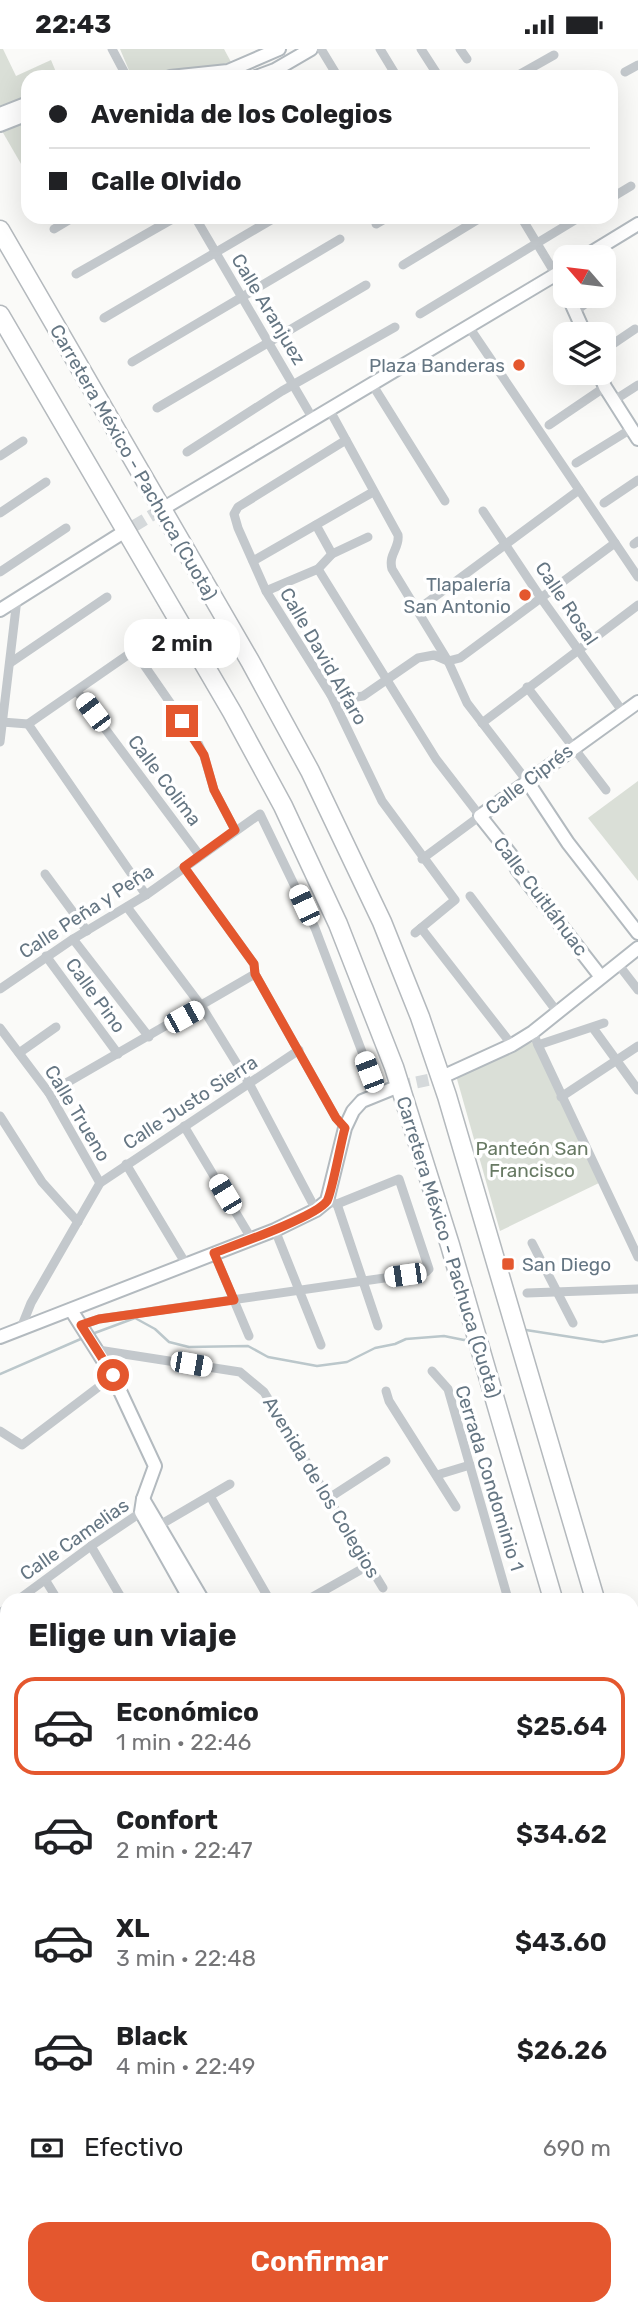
<!DOCTYPE html>
<html lang="es">
<meta charset="utf-8">
<style>
body{margin:0;font-family:Rubik,sans-serif;background:#f6f6f6;color:#202124;height:100vh;display:flex;flex-direction:column;font-size:26px;white-space:nowrap}
*{box-sizing:border-box;margin:0}
p{font-size:23px;color:#757577}
.icon{flex:none;width:38px;height:38px;fill:none;stroke:currentColor;stroke-width:2;stroke-linecap:round;stroke-linejoin:round}
.map{position:relative;flex:1;overflow:hidden}
.side{position:absolute;left:0px;top:1544px;width:639px;height:723px;display:flex;flex-direction:column;background:#fff;border-radius:21px 21px 0 0;box-shadow:0 7px 28px #0002}
.side>*{flex:none}
.hud{position:absolute;left:21px;top:21px;width:597px;height:154px;border-radius:21px;box-shadow:0 7px 28px #0002;display:grid;align-content:center;height:154px;padding:0 28px;background:#fff}
.needle{width:46px;rotate:298deg}
.controls{position:absolute;left:553px;top:196px;display:grid;gap:14px}
.controls a{display:grid;place-items:center;width:63px;height:63px;border-radius:14px;background:#fff;box-shadow:0 7px 28px #0002;font-size:35px}
.end{position:absolute;width:32px;height:32px;margin:-16px;border:9px solid #e4572e;background:#fff;box-shadow:0 0 0 4px #fff}
.from{border-radius:50%}
.bubble{position:absolute;height:49px;border-radius:21px;background:#fff;box-shadow:0 7px 28px #0002;font-size:23px;font-weight:600;line-height:49px;text-align:center}
.car{position:absolute;width:21px;height:42px;margin:-21px -10px;border-radius:9px;box-shadow:0 0 5px 2px #0007;background:linear-gradient(#fff 24%,#345 0 40%,#fff 0 76%,#345 0 86%,#fff 0)}
.hud b{display:flex;align-items:center;gap:24px;height:66px;font-size:26px}
.hud b+b{border-top:2px solid #e0e0e0}
.hud i{width:18px;height:18px;background:#202124}
ul{padding:0;list-style:none}
li{display:flex;align-items:center;gap:21px;height:98px;margin:0 14px 10px;padding:0 14px;border:4px solid transparent;border-radius:21px}
li div{flex:1}
li b{display:block;font-size:26px}
li em{font-style:normal;font-weight:600}
li.selected{border-color:#e4572e}
li>.icon{width:63px;height:63px;stroke-width:1.5}
h2{padding:0 28px;font-size:32px;line-height:84px}
.pay{display:flex;align-items:center;gap:18px;height:77px;padding:0 28px;font-size:26px}
.pay p{margin-inline-start:auto}
.action{display:flex;gap:14px;margin-top:auto;padding:14px 28px}
.action a{flex:1;height:80px;border-radius:21px;background:#e4572e;color:#fff;font-size:28px;font-weight:600;line-height:80px;text-align:center}
.status{display:flex;justify-content:space-between;align-items:center;height:49px;padding:0 35px;background:#fff;direction:ltr}
.status svg{height:19px;fill:currentColor}
.map>svg:first-child{display:block}
.green{fill:#dadfd7}
.lines{fill:none;stroke-linecap:round;stroke-linejoin:round}
.stream{stroke:#bbc7cb;stroke-width:2.5}
.secondary-tunnel{stroke:#d5d9db;stroke-width:12;stroke-dasharray:12 6;stroke-linecap:butt}
.secondary-casing{stroke:#b3babf;stroke-width:16}
.highway-casing{stroke:#b4b9bd;stroke-width:21}
.street{stroke:#c3c8cc;stroke-width:9}
.secondary{stroke:#fff;stroke-width:12}
.highway{stroke:#fff;stroke-width:18}
.secondary-bridge-casing{stroke:#b3babf;stroke-width:16;stroke-linecap:butt}
.secondary-bridge{stroke:#fff;stroke-width:12}
.route{stroke:#e4572e;stroke-width:9}
.poi-dot{fill:#e4572e;stroke:#fff;stroke-width:2.5}
.labels{text-anchor:middle;stroke-width:7;stroke-linejoin:round;paint-order:stroke}
.street-label{font-size:19px;fill:#657683;stroke:#fff}
.poi-label{font-size:19px;fill:#657683;stroke:#fff;text-anchor:end}
.park-label{font-size:19px;fill:#687a64;stroke:#fff}
</style>
<div class="status"><b>22:43</b><svg viewBox="0 0 49 12"><path d="M0 12V9h3v3zM5 12V6h3v6zM10 12V3h3v9zM15 12V0h3v12zM26 1h20v11H26zM47 4h2v5h-2z"/></svg></div>
<div class="map">
<svg width="638" height="2266" viewBox="0 0 638 2266">
<rect width="100%" height="100%" fill="#fafaf8"/>
<g class="green">
<path d="M0,0H3L16,27L51,11L58,28H28V53L0,65Z"/>
<path d="M120,0H224L231,13L212,18L131,26Z"/>
<path d="M28,73V127L2,82Z"/>
<path d="M638,732V832L588,769Z"/>
<path d="M535,992L599,1134L500,1182L455,1023Z"/>
</g>
<g class="lines">
<g class="stream">
<path d="M526,1281L603,1293L638,1286"/>
<path d="M92,1285L135,1269L155,1280L169,1293L189,1298L248,1297L268,1308L317,1317L347,1313L375,1299L395,1295L406,1290L444,1287L464,1291L470,1290"/>
<path d="M0,1325L83,1289"/>
</g>
<g class="secondary-tunnel">
<path d="M119,486L164,459"/>
<path d="M399,1037L442,1028"/>
</g>
<defs>
<g id="secondary">
<path d="M170,28L228,22L279,0"/>
<path d="M256,28L275,21L311,0"/>
<path d="M0,65L28,54"/>
<path d="M0,76L28,65"/>
<path d="M584,208L638,175"/>
<path d="M568,247L585,285"/>
<path d="M599,324L605,338L638,390"/>
<path d="M164,459L565,220"/>
<path d="M0,561L119,486"/>
<path d="M527,732L568,794L638,884"/>
<path d="M601,928L517,820L511,806L480,767L638,653"/>
<path d="M442,1028L512,996L533,983L638,899"/>
<path d="M71,1261L113,1327L155,1417L143,1450L141,1463L190,1550"/>
<path d="M0,1288L275,1181L316,1161L327,1152L345,1079L353,1062L362,1052L399,1037"/>
<path d="M143,1450L202,1550"/>
<path d="M65,2266L70,2259"/>
</g>
<g id="highway">
<path d="M0,181L250,612L310,722L382,873L420,968L447,1047L595,1550"/>
<path d="M0,266L232,663L283,757L338,875L394,1018L450,1196L553,1550"/>
<path d="M632,1677L638,1699"/>
<path d="M632,1821L638,1842"/>
</g>
</defs>
<use href="#secondary" class="secondary-casing"/>
<use href="#highway" class="highway-casing"/>
<g class="street">
<path d="M112,0L127,28"/>
<path d="M321,0L338,28"/>
<path d="M380,0L397,28"/>
<path d="M421,0L439,28"/>
<path d="M460,0L467,10"/>
<path d="M625,23L638,16"/>
<path d="M515,28L554,6"/>
<path d="M611,149L631,137"/>
<path d="M195,168L313,370"/>
<path d="M521,168L556,226"/>
<path d="M376,175L388,168"/>
<path d="M54,180L74,168"/>
<path d="M403,216L482,168"/>
<path d="M76,225L176,168"/>
<path d="M604,241L606,240"/>
<path d="M577,261L596,247"/>
<path d="M420,265L580,168"/>
<path d="M104,269L276,168"/>
<path d="M469,278L638,528"/>
<path d="M604,301L635,280"/>
<path d="M132,313L340,190"/>
<path d="M372,335L445,452"/>
<path d="M613,352L638,336"/>
<path d="M157,359L366,236"/>
<path d="M329,360L398,486C400,499 388,505 392,520L448,612L467,654L527,732"/>
<path d="M549,376L605,338"/>
<path d="M346,391L238,458L234,465L238,479L266,542L331,646L382,752L455,851L415,884"/>
<path d="M187,403L282,342L395,278"/>
<path d="M0,407L23,392"/>
<path d="M576,414L631,380"/>
<path d="M604,454L638,431"/>
<path d="M483,462L541,549L623,663"/>
<path d="M0,464L46,433"/>
<path d="M316,476L332,505"/>
<path d="M634,495L638,492"/>
<path d="M253,512L373,443"/>
<path d="M318,520L436,710L480,767L422,810"/>
<path d="M0,523L66,479"/>
<path d="M266,542L318,520L332,505L368,488"/>
<path d="M417,561L579,441"/>
<path d="M135,603L198,694L204,707L214,741L235,781"/>
<path d="M10,614L107,548"/>
<path d="M527,638L606,741"/>
<path d="M77,642L200,807"/>
<path d="M331,646L345,650L363,647L418,609L434,606L448,612L460,609L615,494"/>
<path d="M2,673L28,675L158,585"/>
<path d="M482,674L638,556"/>
<path d="M28,675L146,846"/>
<path d="M0,693L17,550"/>
<path d="M184,818L254,915L255,925L336,1069L345,1079"/>
<path d="M45,825L87,882"/>
<path d="M470,847L558,964"/>
<path d="M127,858L202,958L250,1036L316,1161"/>
<path d="M421,879L512,996"/>
<path d="M73,890L149,988"/>
<path d="M46,907L118,1005"/>
<path d="M618,915L638,941"/>
<path d="M0,940L73,890L146,846L260,765L315,879L378,1045"/>
<path d="M0,979L49,1044L100,1134"/>
<path d="M593,979L638,1041"/>
<path d="M533,983L538,996L604,974"/>
<path d="M538,996L638,1208"/>
<path d="M19,1004L56,978"/>
<path d="M49,1044L255,925"/>
<path d="M561,1048L638,997"/>
<path d="M0,1067L42,1133L78,1173"/>
<path d="M184,1077L251,1189"/>
<path d="M126,1115L186,1215"/>
<path d="M337,1155L378,1277"/>
<path d="M275,1181L321,1296"/>
<path d="M532,1194L573,1274"/>
<path d="M214,1204L249,1287"/>
<path d="M527,1244L638,1240"/>
<path d="M81,1276L99,1270L426,1223L429,1220L399,1130L337,1155L327,1152"/>
<path d="M21,1279L31,1254L100,1134L299,1001"/>
<path d="M98,1301L240,1323L264,1343L383,1539"/>
<path d="M432,1322L448,1340L508,1550"/>
<path d="M386,1342L389,1352L456,1458"/>
<path d="M0,1382L22,1396L113,1327"/>
<path d="M437,1426L470,1416"/>
<path d="M210,1447L269,1550"/>
<path d="M329,1449L386,1412"/>
<path d="M160,1476L230,1435"/>
<path d="M91,1497L122,1550"/>
<path d="M46,1532L57,1550"/>
<path d="M19,1550L91,1497L146,1460"/>
<path d="M309,1550L369,1516"/>
<path d="M0,1564L7,1559"/>
<path d="M0,1569L7,1581"/>
<path d="M0,1648L7,1661"/>
<path d="M0,1769L7,1764"/>
<path d="M0,2122L7,2138"/>
<path d="M0,2221L3,2226"/>
<path d="M272,2259L276,2266"/>
<path d="M356,2259L361,2266"/>
<path d="M515,2259L516,2266"/>
<path d="M606,2259L609,2266"/>
<path d="M244,2266L255,2259"/>
</g>
<use href="#secondary" class="secondary"/>
<use href="#highway" class="highway"/>
<defs>
<path id="secondary-bridge" d="M632,1693L638,1691"/>
</defs>
<use href="#secondary-bridge" class="secondary-bridge-casing"/>
<use href="#secondary-bridge" class="secondary-bridge"/>
</g>
<g class="lines">
<path class="route" d="M113,1326L81,1276L99,1270L234,1251L214,1204C235,1196 316,1168 327,1152C332,1144 341,1092 345,1079L336,1069L255,925L254,915L184,818L235,781L214,741L204,706L182,672"/>
</g>
<g class="poi-dot">
<circle cx="519" cy="316" r="7"/>
<circle cx="525" cy="546" r="7"/>
<rect x="501" y="1208" width="14" height="14" rx="3.5"/>
</g>
<g class="labels">
<g class="street-label">
<text transform="translate(269 260) rotate(59)" y="7">Calle Aranjuez</text>
<text transform="translate(134 413) rotate(60)" y="7">Carretera México - Pachuca (Cuota)</text>
<text transform="translate(567 554) rotate(56)" y="7">Calle Rosal</text>
<text transform="translate(324 607) rotate(60)" y="7">Calle David Alfaro</text>
<text transform="translate(529 730) rotate(-37)" y="7">Calle Ciprés</text>
<text transform="translate(165 731) rotate(53)" y="7">Calle Colima</text>
<text transform="translate(541 847) rotate(53)" y="7">Calle Cuitláhuac</text>
<text transform="translate(86 862) rotate(-33)" y="7">Calle Peña y Peña</text>
<text transform="translate(96 946) rotate(54)" y="7">Calle Pino</text>
<text transform="translate(190 1053) rotate(-33)" y="7">Calle Justo Sierra</text>
<text transform="translate(78 1064) rotate(59)" y="7">Calle Trueno</text>
<text transform="translate(449 1198) rotate(73)" y="7">Carretera México - Pachuca (Cuota)</text>
<text transform="translate(490 1429) rotate(73)" y="7">Cerrada Condominio 1</text>
<text transform="translate(322 1438) rotate(59)" y="7">Avenida de los Colegios</text>
<text transform="translate(74 1490) rotate(-35)" y="7">Calle Camelias</text>
</g>
<g class="poi-label">
<text x="505" y="323">Plaza Banderas</text>
<text x="511" y="542">Tlapalería<tspan x="511" dy="22">San Antonio</tspan></text>
<text x="522" y="1222" text-anchor="start">San Diego</text>
</g>
<g class="park-label">
<text x="532" y="1106">Panteón San<tspan x="532" dy="22">Francisco</tspan></text>
</g>
</g>
</svg>
<div class="controls">
<a><svg class="needle" viewBox="-14 -14 28 28"><path d="M0-13l5 13h-10z" fill="#e53935"/><path d="M0 13l5-13h-10z" fill="#757577"/></svg></a>
<a><svg class="icon" aria-label="layers" viewBox="0 0 24 24"><path d="M12 4l9 5-9 5-9-5zM3 14l9 5 9-5"/></svg></a>
</div>
<i class="end from" style="left:113px;top:1326px"></i>
<i class="end" style="left:182px;top:672px"></i>
<div class="bubble" style="left:124px;top:570px;width:116px">2 min</div>
<i class="car" style="left:93px;top:663px;rotate:323deg"></i>
<i class="car" style="left:304px;top:856px;rotate:335deg"></i>
<i class="car" style="left:184px;top:968px;rotate:61deg"></i>
<i class="car" style="left:369px;top:1023px;rotate:339deg"></i>
<i class="car" style="left:225px;top:1145px;rotate:329deg"></i>
<i class="car" style="left:405px;top:1226px;rotate:262deg"></i>
<i class="car" style="left:191px;top:1315px;rotate:100deg"></i>
<div class="hud">
<b><i class="from"></i>Avenida de los Colegios</b>
<b><i></i>Calle Olvido</b>
</div>
<section class="side">
<h2>Elige un viaje</h2>
<ul>
<li class="selected"><svg class="icon" aria-label="car" viewBox="0 0 24 24"><path d="M5 17H2v-5l4-1 3-4h7l3 4 3 1v5h-3M9 17h6M6 11h13"/><circle cx="7" cy="17" r="2"/><circle cx="17" cy="17" r="2"/></svg><div><b>Económico</b><p>1 min · 22:46</p></div><em>$25.64</em></li>
<li><svg class="icon" aria-label="car" viewBox="0 0 24 24"><path d="M5 17H2v-5l4-1 3-4h7l3 4 3 1v5h-3M9 17h6M6 11h13"/><circle cx="7" cy="17" r="2"/><circle cx="17" cy="17" r="2"/></svg><div><b>Confort</b><p>2 min · 22:47</p></div><em>$34.62</em></li>
<li><svg class="icon" aria-label="car" viewBox="0 0 24 24"><path d="M5 17H2v-5l4-1 3-4h7l3 4 3 1v5h-3M9 17h6M6 11h13"/><circle cx="7" cy="17" r="2"/><circle cx="17" cy="17" r="2"/></svg><div><b>XL</b><p>3 min · 22:48</p></div><em>$43.60</em></li>
<li><svg class="icon" aria-label="car" viewBox="0 0 24 24"><path d="M5 17H2v-5l4-1 3-4h7l3 4 3 1v5h-3M9 17h6M6 11h13"/><circle cx="7" cy="17" r="2"/><circle cx="17" cy="17" r="2"/></svg><div><b>Black</b><p>4 min · 22:49</p></div><em>$26.26</em></li>
</ul>
<div class="pay"><svg class="icon" aria-label="cash" viewBox="0 0 24 24"><path d="M3 7h18v10H3z"/><circle cx="12" cy="12" r="2"/></svg>Efectivo<p>690 m</p></div>
<div class="action"><a>Confirmar</a></div>
</section>
</div>
